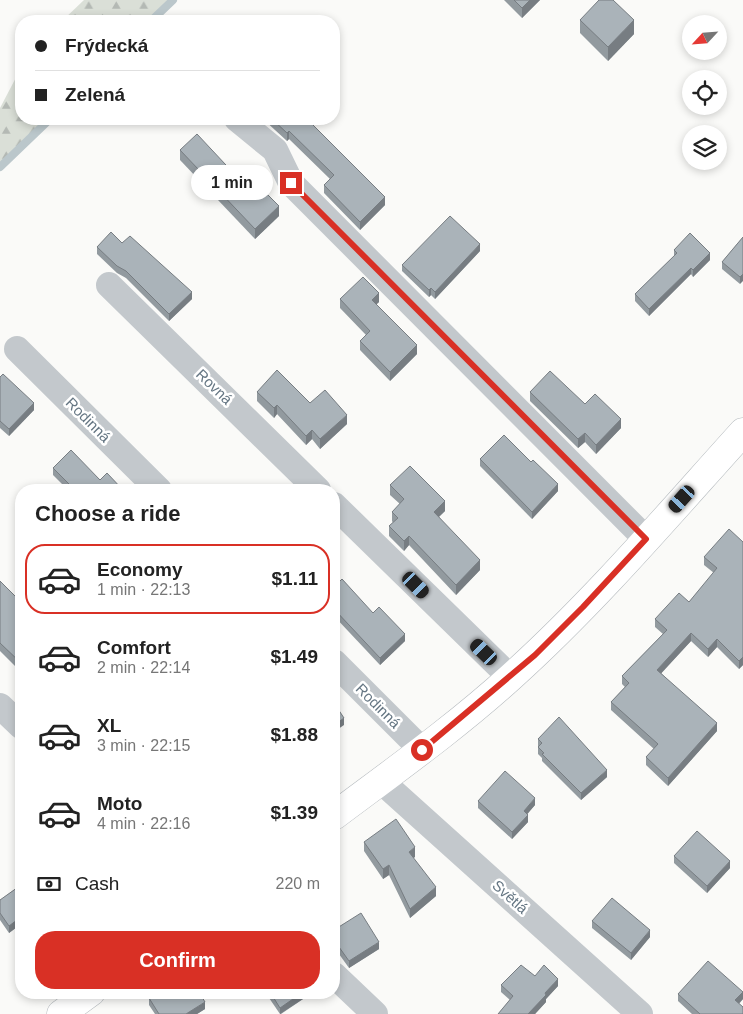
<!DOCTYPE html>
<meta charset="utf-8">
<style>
body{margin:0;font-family:Helvetica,sans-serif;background:#f6f6f6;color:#222;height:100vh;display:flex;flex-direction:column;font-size:19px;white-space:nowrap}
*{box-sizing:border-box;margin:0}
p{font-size:16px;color:#767676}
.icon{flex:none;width:28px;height:28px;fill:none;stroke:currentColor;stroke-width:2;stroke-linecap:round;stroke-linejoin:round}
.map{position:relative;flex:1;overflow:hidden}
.side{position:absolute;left:15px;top:484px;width:325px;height:515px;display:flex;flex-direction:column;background:#fff;border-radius:20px;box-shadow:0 2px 8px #0003}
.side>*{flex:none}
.hud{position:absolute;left:15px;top:15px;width:325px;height:110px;border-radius:20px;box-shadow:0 2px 8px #0003;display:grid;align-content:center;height:110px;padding:0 20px;background:#fff}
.needle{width:32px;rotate:244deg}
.controls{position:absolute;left:682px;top:15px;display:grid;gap:10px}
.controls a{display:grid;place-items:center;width:45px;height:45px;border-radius:50%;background:#fff;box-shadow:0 2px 8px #0003;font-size:25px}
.end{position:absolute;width:22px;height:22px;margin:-11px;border:6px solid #d93025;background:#fff;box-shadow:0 0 0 2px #fff}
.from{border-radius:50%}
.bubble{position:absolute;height:35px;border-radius:18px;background:#fff;box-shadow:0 2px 8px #0003;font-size:16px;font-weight:700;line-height:35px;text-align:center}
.car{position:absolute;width:15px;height:30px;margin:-15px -8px;border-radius:6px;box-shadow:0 0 4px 1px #0007;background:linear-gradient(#222 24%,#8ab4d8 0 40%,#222 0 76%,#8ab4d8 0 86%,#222 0)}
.hud b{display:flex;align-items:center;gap:18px;height:48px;font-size:19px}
.hud b+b{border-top:1px solid #e0e0e0}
.hud i{width:12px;height:12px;background:#222}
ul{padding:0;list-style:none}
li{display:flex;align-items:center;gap:15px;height:70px;margin:0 10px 8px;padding:0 10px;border:2px solid transparent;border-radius:20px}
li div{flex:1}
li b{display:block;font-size:19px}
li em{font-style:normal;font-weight:700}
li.active{border-color:#d93025}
li>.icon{width:45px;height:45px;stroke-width:1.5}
h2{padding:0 20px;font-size:22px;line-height:60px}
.pay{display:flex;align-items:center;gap:12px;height:55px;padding:0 20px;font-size:19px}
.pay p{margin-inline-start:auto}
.cta{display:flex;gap:10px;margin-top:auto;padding:10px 20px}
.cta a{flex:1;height:58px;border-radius:20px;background:#d93025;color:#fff;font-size:20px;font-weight:700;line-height:58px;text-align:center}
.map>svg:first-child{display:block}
.forest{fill:url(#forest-firs)}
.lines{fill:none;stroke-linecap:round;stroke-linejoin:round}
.stream{stroke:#bbc7cb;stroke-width:8}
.major-casing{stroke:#b5babe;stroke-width:29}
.minor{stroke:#c3c8cc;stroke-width:26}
.major{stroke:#fff;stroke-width:28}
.wall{fill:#929a9f}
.shaded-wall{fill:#777d82}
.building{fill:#aab3b9;stroke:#777d82}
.route{stroke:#d93025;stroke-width:6}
.labels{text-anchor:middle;stroke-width:5;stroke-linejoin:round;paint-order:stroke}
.street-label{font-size:15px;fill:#657683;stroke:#fff}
</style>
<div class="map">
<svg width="743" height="1014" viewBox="0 0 743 1014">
<defs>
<pattern id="forest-firs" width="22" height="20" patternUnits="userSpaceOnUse" patternTransform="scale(1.25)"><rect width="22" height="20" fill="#dadfd7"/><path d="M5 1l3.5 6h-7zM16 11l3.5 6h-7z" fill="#b4b9b4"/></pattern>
</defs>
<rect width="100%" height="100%" fill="#fafaf8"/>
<g class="forest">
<path d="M84,0H175L153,21H62Z"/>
<path d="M21,68V119H51L0,167V108Z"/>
</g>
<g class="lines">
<g class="stream">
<path d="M151,21L173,0"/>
<path d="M0,167L50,119"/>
</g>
<defs>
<g id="major">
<path d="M334,816C394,771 456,727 512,676C595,601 668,515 743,432"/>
<path d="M61,1014L91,992"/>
</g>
</defs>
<use href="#major" class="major-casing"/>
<g class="minor">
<path d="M237,119L275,150L291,183L646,539"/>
<path d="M109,285L318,490"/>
<path d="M17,349L159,490"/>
<path d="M334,505L511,678"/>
<path d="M334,662L422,750"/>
<path d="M0,706L21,726"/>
<path d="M381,781L640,1014"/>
<path d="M334,975L375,1014"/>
</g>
<use href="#major" class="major"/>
</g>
<g class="wall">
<path d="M504,0H540L522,18Z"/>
<path d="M580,20L634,34L608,61L580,33Z"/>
<path d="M263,119H311L309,121L385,205L360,230L324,193V185L330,179L289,139L287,141Z"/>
<path d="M180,150L279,216L255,239L180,160Z"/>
<path d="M743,237L740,284L722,269V262Z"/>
<path d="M122,243L192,299L169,321L126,278L117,273L97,254V247Z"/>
<path d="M674,250L710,260L693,277L691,274L649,316L635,301V294L674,256Z"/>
<path d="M480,251L435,299L431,295L429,297L402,271V265Z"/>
<path d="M340,299L379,302L376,304L417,354L390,381L360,350V341L366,335L340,308Z"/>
<path d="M0,377L34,410L9,436L0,428Z"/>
<path d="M257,392L310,403L347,424L320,449L312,439L306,445L277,414L274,418L257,401Z"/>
<path d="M530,392L585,404L621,428L596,454L585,442L578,448L530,401Z"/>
<path d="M480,459L558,491L532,519L480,466Z"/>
<path d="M53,468L100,480L123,490H68L53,475Z"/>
<path d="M390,485L445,511L439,517L480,570L456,595L409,545L404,551L389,536V526L393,523L392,521V512L400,504L390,495Z"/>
<path d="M743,542V665L739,669L717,647L708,657L691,641L661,673L717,731L668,786L646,765V757L654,749L611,710V702L625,687L622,684V676L663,634L655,627V619L689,602L714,573L704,565V557Z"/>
<path d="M0,581L21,602V672L0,651Z"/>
<path d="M334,587L373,613L405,641L380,665L334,616Z"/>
<path d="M538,739L607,777L581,800L542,761V758L538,754Z"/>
<path d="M478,801L535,805L527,814L528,822L512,839L478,808Z"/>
<path d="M21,807V825L15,819V812Z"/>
<path d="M364,842L415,857L413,858L436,896L410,918L389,875L383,879L364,851Z"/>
<path d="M674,856L730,868L707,893L674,863Z"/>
<path d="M21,885V933L17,927L9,933L0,920V900Z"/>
<path d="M592,921L650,937L631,960L592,928Z"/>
<path d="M334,930L379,949L349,968L334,947Z"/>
<path d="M535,976L558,986L546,999V1002L535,1014H498L510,1000L501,992V985Z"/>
<path d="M154,992L205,1009L197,1014H155L149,1005V998L154,995Z"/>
<path d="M265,992H309V995L281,1014H280Z"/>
<path d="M678,994L743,999L739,1004L743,1014H692L678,1001Z"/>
</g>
<g class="shaded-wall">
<path d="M530,0H540L522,18V8Z"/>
<path d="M634,20V34L608,61V47Z"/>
<path d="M338,86V94L334,98V90Z"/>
<path d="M289,131V139L287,141V133Z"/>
<path d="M385,197V205L360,230V222Z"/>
<path d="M279,206V216L255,239V229Z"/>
<path d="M480,244V251L435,299V292Z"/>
<path d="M710,253V260L693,277V270Z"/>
<path d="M691,268V274L649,316V309Z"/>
<path d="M743,274V281L740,284V277Z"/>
<path d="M431,288V295L429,297V290Z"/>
<path d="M192,292V299L169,321V314Z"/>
<path d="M379,293V302L372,309V300Z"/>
<path d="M417,345V354L390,381V372Z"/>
<path d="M34,403V410L9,436V429Z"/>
<path d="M277,405V414L274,418V408Z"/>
<path d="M347,415V424L320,449V439Z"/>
<path d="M621,419V428L596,454V445Z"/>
<path d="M312,430V439L306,445V436Z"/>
<path d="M585,433V442L578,448V439Z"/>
<path d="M558,484V491L532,519V512Z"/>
<path d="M445,501V511L434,521V512Z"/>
<path d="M409,536V545L404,551V541Z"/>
<path d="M480,560V570L456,595V585Z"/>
<path d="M691,633V641L657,678V670Z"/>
<path d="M405,634V641L380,665V658Z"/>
<path d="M717,639V647L708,657V649Z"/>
<path d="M743,657V665L739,669V661Z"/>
<path d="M344,718V725L334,732V725Z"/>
<path d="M717,723V731L668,786V778Z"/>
<path d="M607,770V777L581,800V793Z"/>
<path d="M535,798V805L524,818V811Z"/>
<path d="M528,815V822L512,839V832Z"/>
<path d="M415,847V857L409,861V852Z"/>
<path d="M730,861V868L707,893V886Z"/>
<path d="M389,865V875L383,879V869Z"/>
<path d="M436,887V896L410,918V909Z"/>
<path d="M17,920V927L9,933V926Z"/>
<path d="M650,930V937L631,960V953Z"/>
<path d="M379,942V949L349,968V961Z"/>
<path d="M558,979V986L546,999V1002L535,1014H528L545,993Z"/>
<path d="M303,992H309V995L280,1014V1008Z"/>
<path d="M743,992V999L735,1007V1000Z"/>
<path d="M205,1002V1009L197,1014H186Z"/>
</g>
<g class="building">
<path d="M514,0H530L522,8Z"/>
<path d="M599,0H613L634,20L608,47L580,20Z"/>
<path d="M334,81L338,86L334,90Z"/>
<path d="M272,119H307L385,197L360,222L324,185L334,175L289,131L287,133Z"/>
<path d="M197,134L254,195L261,188L279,206L255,229L180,150Z"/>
<path d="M450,216L480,244L435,292L431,288L429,290L402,265Z"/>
<path d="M111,232L122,243L130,236L192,292L169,314L126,271L117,266L97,247Z"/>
<path d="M690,233L710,253L693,270L691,268L649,309L635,294L677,253L674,250Z"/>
<path d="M743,237V274L740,277L722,262Z"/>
<path d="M363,277L379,293L372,300L417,345L390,372L360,341L370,331L340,299Z"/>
<path d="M277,370L310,403L325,390L347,415L320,439L312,430L306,436L277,405L274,408L257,392Z"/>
<path d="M550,371L585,404L595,394L621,419L596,445L585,433L578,439L530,392Z"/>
<path d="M3,374L34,403L9,429L0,421V377Z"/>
<path d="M504,435L531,462L533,460L558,484L532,512L480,459Z"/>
<path d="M71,450L100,480L107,473L123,490H75L53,468Z"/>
<path d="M410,466L445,501L434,512L480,560L456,585L409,536L404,541L389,526L398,518L392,512L404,499L390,485Z"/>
<path d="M729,529L743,542V657L739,661L717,639L708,649L691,633L657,670L717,723L668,778L646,757L658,744L611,702L629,683L622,676L667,630L655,619L679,593L689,602L717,568L704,557Z"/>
<path d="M342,579L373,613L379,607L405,634L380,658L334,609V587Z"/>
<path d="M0,581L21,602V663L0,643Z"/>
<path d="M334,703L344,718L334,725Z"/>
<path d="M559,717L607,770L581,793L542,754L544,753L538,747L542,743L538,739Z"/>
<path d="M505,771L535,798L524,811L528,815L512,832L478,801Z"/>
<path d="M21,807V818L15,812Z"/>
<path d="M396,819L415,847L409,852L436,887L410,909L389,865L383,869L364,842Z"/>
<path d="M697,831L730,861L707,886L674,856Z"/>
<path d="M21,885V927L17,920L9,926L0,913V900Z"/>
<path d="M612,898L650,930L631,953L592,921Z"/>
<path d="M361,913L379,942L349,961L334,940V930Z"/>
<path d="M708,961L743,992L735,1000L743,1007V1014H700L678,994Z"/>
<path d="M521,965L535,976L544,965L558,979L545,993L546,995L528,1014H498L513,996L501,985Z"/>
<path d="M154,992H199L205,1002L186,1014H159L149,998L155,994Z"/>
<path d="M270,992H303L280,1008Z"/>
</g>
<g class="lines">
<path class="route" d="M291,183L646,539L583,607L535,655L422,750"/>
</g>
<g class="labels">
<g class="street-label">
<text transform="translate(214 387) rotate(44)" y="5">Rovná</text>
<text transform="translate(88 420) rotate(45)" y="5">Rodinná</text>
<text transform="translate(378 706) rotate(45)" y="5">Rodinná</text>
<text transform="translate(510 897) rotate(42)" y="5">Světlá</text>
</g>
</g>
</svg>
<div class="controls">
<a><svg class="needle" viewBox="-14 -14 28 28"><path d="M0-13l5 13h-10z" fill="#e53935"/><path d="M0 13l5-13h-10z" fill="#767676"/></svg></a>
<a><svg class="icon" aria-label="locate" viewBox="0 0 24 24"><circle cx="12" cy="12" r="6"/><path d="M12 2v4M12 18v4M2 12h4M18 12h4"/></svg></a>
<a><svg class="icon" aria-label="layers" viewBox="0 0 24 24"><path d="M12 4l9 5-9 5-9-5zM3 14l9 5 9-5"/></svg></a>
</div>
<i class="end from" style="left:422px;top:750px"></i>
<i class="end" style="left:291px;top:183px"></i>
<div class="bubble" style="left:191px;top:165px;width:82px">1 min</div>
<i class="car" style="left:682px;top:499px;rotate:222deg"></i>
<i class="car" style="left:416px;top:585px;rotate:135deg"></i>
<i class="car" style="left:484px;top:652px;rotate:314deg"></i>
<div class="hud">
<b><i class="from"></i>Frýdecká</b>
<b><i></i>Zelená</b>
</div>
<section class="side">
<h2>Choose a ride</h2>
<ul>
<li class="active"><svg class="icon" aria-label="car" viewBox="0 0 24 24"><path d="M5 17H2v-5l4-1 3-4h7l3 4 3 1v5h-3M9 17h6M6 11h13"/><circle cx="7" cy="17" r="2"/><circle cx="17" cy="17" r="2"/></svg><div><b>Economy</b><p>1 min · 22:13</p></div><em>$1.11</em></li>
<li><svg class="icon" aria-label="car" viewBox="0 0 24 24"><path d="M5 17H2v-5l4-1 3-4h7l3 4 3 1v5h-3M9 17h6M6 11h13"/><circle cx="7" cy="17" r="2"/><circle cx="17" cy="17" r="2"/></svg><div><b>Comfort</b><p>2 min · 22:14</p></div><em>$1.49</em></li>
<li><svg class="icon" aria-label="car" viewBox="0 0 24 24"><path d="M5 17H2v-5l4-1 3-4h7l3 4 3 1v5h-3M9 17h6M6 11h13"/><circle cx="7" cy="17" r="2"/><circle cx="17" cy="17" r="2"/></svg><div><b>XL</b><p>3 min · 22:15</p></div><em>$1.88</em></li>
<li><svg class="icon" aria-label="car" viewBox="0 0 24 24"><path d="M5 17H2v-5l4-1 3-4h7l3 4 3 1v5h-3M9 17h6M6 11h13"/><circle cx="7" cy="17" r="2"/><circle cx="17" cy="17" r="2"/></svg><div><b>Moto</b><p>4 min · 22:16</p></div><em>$1.39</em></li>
</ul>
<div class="pay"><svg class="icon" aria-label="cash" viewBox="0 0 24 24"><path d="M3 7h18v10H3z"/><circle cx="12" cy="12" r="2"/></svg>Cash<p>220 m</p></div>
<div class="cta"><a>Confirm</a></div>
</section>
</div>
